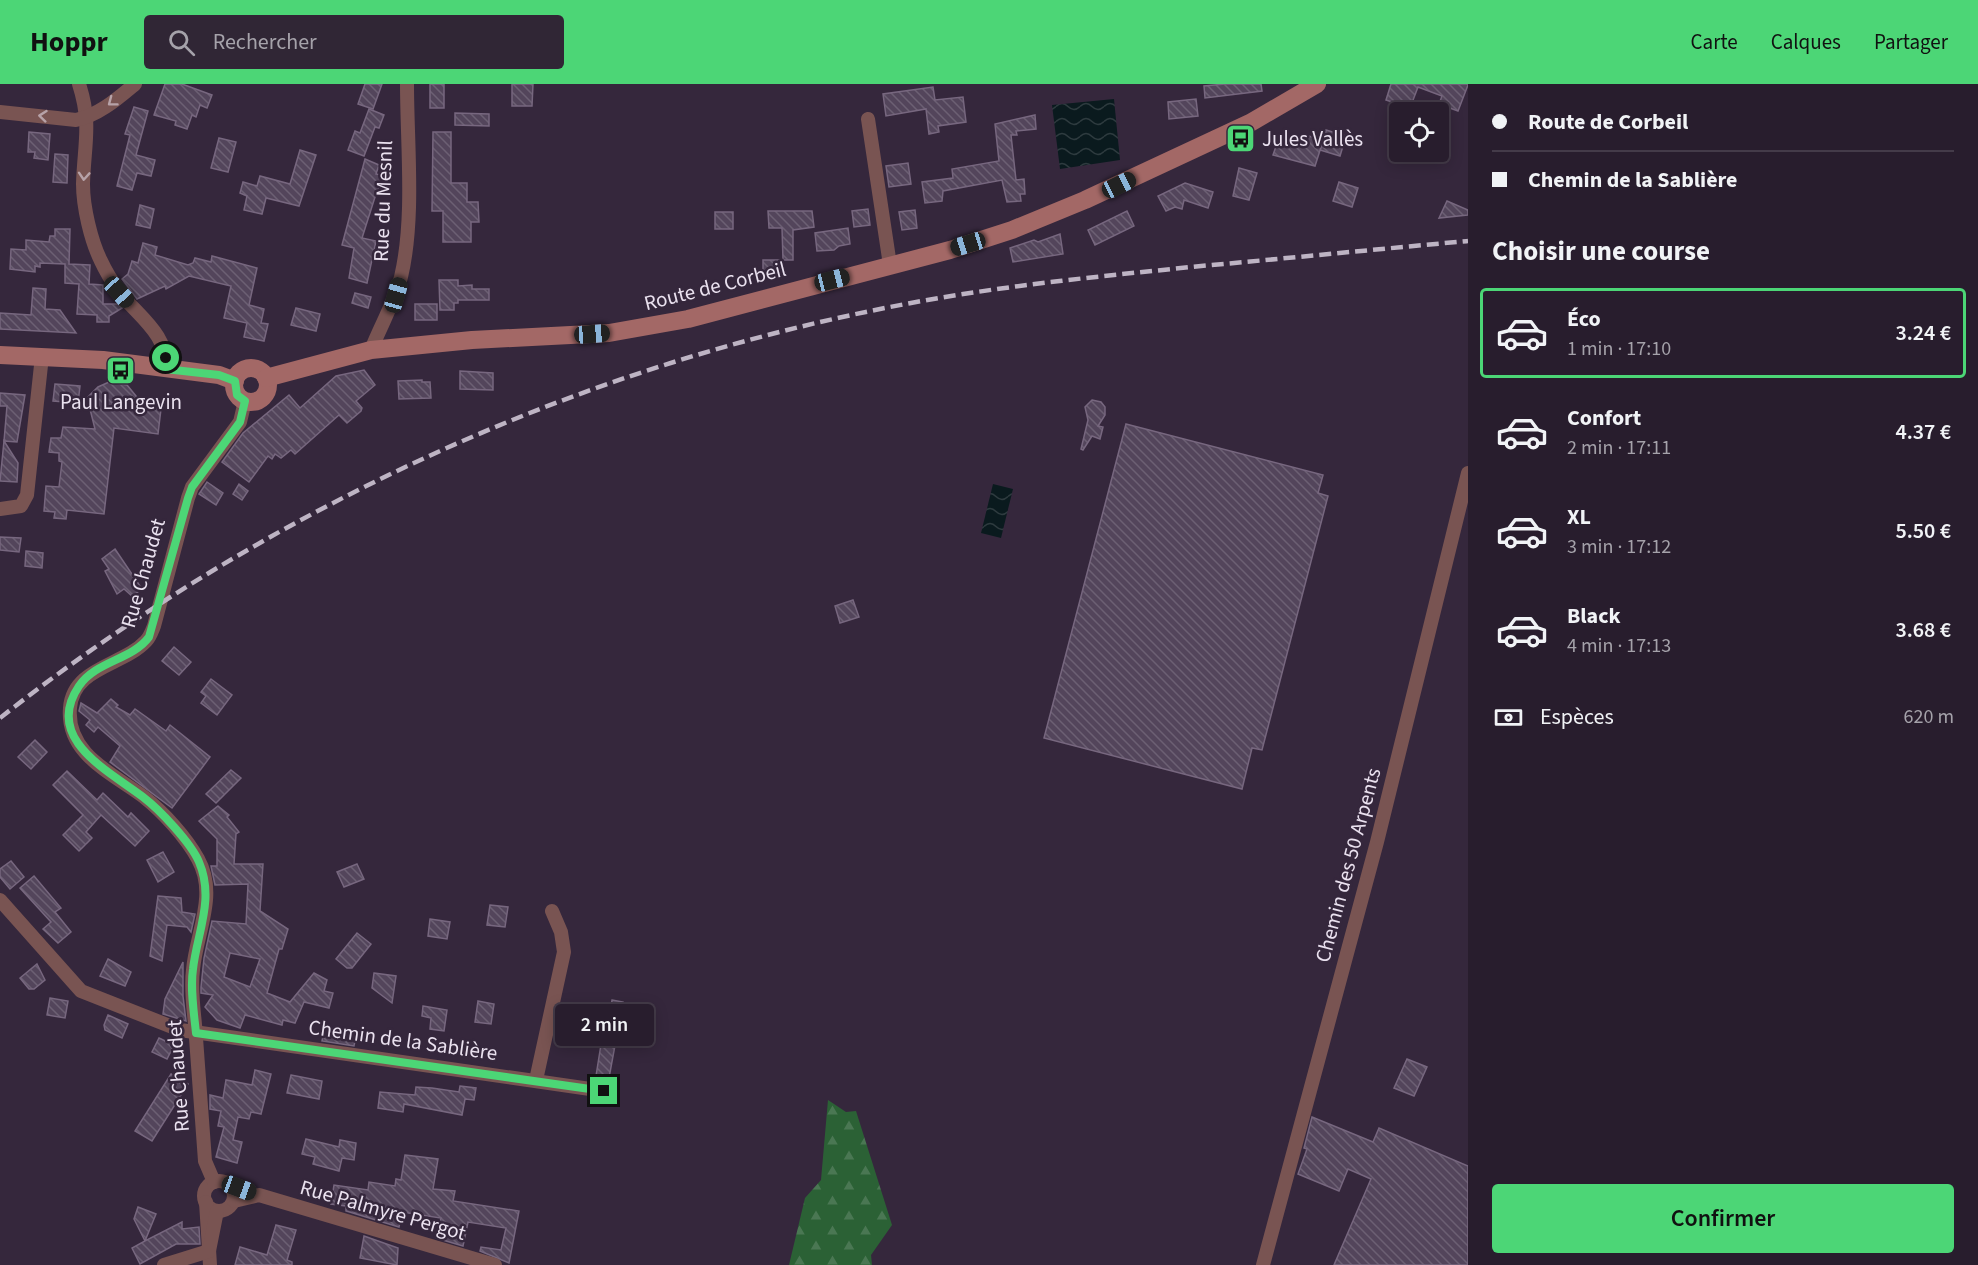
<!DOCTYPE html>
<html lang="fr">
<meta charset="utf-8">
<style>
body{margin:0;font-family:"Source Sans 3",sans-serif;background:#302635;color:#f1f3f6;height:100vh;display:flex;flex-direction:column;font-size:22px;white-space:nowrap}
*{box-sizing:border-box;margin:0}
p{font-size:20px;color:#a5a2aa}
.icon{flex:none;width:33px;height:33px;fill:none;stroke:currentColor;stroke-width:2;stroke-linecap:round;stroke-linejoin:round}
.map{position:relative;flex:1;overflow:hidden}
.sheet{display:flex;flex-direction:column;background:#281d2d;width:510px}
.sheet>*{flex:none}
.top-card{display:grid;align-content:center;height:132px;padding:0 24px;background:#281d2d}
.controls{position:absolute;left:1389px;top:18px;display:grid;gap:12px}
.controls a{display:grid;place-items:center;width:60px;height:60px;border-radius:6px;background:#281d2d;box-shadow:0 3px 15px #0003,0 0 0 2px #443b49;font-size:30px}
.end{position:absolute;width:27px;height:27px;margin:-14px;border:8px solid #4cd676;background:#111;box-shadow:0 0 0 3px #111}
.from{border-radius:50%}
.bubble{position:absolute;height:42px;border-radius:6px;background:#281d2d;box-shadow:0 3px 15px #0003,0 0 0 2px #443b49;font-size:20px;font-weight:600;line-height:42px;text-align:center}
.car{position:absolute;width:18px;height:36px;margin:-18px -9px;border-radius:8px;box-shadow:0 0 4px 2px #0007;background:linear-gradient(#222 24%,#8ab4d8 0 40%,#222 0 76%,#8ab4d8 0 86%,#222 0)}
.top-card b{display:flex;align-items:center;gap:21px;height:57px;font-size:22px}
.top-card b+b{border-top:2px solid #443b49}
.top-card i{width:15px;height:15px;background:#f1f3f6}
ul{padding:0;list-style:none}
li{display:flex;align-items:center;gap:18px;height:90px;margin:0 12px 9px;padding:0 12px;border:3px solid transparent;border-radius:6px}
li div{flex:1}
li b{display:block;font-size:22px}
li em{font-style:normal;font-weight:600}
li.current{border-color:#4cd676}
li>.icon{width:54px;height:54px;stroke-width:1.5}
h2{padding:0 24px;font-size:27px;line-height:72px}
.pay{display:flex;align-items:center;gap:15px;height:66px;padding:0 24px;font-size:22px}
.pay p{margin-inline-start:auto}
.button{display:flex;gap:12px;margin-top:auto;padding:12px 24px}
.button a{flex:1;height:69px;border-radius:6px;background:#4cd676;color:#111;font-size:24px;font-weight:600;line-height:69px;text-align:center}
header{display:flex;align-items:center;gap:36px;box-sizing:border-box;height:84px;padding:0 30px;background:#4cd676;color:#111}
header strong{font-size:28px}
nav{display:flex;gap:33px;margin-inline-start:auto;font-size:21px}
.search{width:420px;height:54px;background:#302635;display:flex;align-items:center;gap:15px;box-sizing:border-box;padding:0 21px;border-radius:6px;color:#a5a2aa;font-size:22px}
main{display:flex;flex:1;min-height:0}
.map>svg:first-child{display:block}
.forest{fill:url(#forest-firs)}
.water{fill:url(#water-waves)}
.building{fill:url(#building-back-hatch);stroke:#77677f;stroke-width:1.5;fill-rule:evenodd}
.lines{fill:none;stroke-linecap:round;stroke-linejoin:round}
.street{stroke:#795452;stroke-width:14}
.secondary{stroke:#a36866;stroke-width:18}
.rail{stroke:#beb4c4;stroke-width:4.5;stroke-dasharray:12 6;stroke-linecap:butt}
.oneway{stroke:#b7a2a8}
.route{stroke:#4cd676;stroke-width:8}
.labels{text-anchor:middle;stroke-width:5;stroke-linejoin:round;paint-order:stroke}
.poi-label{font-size:21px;fill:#eae1ef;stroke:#35273c;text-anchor:start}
.street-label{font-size:21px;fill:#eae1ef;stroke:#35273c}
</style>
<header>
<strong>Hoppr</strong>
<div class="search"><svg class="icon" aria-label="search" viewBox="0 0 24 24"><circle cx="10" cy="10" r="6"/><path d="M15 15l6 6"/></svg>Rechercher</div>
<nav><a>Carte</a><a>Calques</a><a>Partager</a></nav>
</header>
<main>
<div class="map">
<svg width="1468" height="1181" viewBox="0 0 1468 1181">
<defs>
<pattern id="forest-firs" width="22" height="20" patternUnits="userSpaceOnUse" patternTransform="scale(1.5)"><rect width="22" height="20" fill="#2b6135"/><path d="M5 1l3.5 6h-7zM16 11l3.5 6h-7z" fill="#4a7753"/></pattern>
<pattern id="water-waves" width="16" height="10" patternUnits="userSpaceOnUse" patternTransform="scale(1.5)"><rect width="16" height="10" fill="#0a1a1e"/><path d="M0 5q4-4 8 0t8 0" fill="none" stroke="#2e3b3f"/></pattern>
<pattern id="building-back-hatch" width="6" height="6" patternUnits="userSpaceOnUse" patternTransform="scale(1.5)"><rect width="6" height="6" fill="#53455b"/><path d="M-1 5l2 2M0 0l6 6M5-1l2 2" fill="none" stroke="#6c6073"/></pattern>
</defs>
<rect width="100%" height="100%" fill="#35273c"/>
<path class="forest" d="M828,1016L846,1028L856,1027L892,1141L871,1171L872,1181H789L805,1114L821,1096Z"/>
<g class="water">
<path d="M1114,15L1120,76L1060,85L1052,21Z"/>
<path d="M993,400L1013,405L1001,454L981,449Z"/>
</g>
<g class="building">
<path d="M165,0H182L212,11L207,24L200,21L196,33L192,31L187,45L175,41L176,37L154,31Z"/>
<path d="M365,0H382L373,25L358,20Z"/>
<rect x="430" y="0" width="14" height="24"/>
<path d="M512,0H533L532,22H512Z"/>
<path d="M1225,0H1261L1262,7L1205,14L1204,2Z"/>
<path d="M1391,0H1468V1L1458,27L1439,20L1442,12L1418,3L1410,24L1386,16Z"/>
<path d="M933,3L935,16L963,13L966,38L938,42L939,48L929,50L926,25L886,32L883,10Z"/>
<path d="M1196,15L1198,32L1169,35L1168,18Z"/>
<path d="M134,23L148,27L136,71L155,76L151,92L137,89L132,106L117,102L130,51L125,50Z"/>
<path d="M369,25L384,31L379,44L375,43L364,72L348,66L355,47L360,49Z"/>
<path d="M455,29L489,30V42L455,41Z"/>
<path d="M1035,31L1036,45L1016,47L1017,51H1011L1016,96L1024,95L1025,110H1020L1021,117L1007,118L1002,96L943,107L942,117L925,119L922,98L953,94L952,85L999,77L995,40Z"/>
<path d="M1326,46L1346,52L1340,72L1320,66Z"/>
<path d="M29,48L50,50L48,76L34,74L35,68H28Z"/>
<path d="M433,48H451V99H467V118H478L479,138H471V158H443V127H432Z"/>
<path d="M1303,50L1323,57L1315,82L1273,71L1280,51L1300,57Z"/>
<path d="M219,54L236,58L228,88L211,84Z"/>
<path d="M300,66L316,71L299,122L266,114L262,130L244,126L247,112L240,109L243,98L257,102L260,92L290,100Z"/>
<path d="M55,70L68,71L67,99L53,98Z"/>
<path d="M365,75L379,81L376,90L385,92L381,105L379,104L375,113L362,154L376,157L367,199L349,194L354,164L342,161Z"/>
<path d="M908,79L911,100L889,103L886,82Z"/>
<path d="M1239,84L1257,89L1249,116L1233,112Z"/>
<path d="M1339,98L1358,104L1352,123L1333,117Z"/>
<path d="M1185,99L1213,108L1208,124L1184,116L1182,125L1175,123L1166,127L1158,112Z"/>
<path d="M1447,117L1468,126V131L1439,134Z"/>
<path d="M140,121L154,125L150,144L136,141Z"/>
<path d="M868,125L870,141L854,143L852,127Z"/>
<path d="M915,126L917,144L902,146L899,128Z"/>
<path d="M768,127H812L814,143L793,146V176H783L782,144H769Z"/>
<path d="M1127,127L1134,142L1095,161L1088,146Z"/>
<rect x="715" y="128" width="18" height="17"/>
<path d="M848,144L850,160L839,162L834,166L817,167L815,149Z"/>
<path d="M55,145H70L69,180L90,181L89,200L103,201V220H118L122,224L109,232V238H97V231L77,230L79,200L65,199V180L40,179V183L35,182V188L10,185L11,165L26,166V156L49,158L50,152H55Z"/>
<path d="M1060,150L1063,170L1013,178L1010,164L1034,156L1038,158Z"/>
<path d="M143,159L157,163L155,171L188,181L193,179L195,174L211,178L212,172L257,184L249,221L264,225L261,239L268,240L264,257L244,253L247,239L224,234L231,202L189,192L166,205L165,202L137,215L122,195L128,190L132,177L138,179Z"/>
<path d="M763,176H781V194L763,193Z"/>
<path d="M439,196H458V202L472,201V205H489V216H458V219H454V226H440Z"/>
<path d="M33,204L46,205L45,225L60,226L76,249L0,245V229L31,231Z"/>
<path d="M355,209L371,213L368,224L352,219Z"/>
<rect x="415" y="220" width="22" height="16"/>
<path d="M296,224L320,230L316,247L291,241Z"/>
<path d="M364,286L375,301L356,317L362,324L361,327L347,339L339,331L295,370L291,366L281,374L275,370L272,375L268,372L249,398L222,378L243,349L289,311L300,324L336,292Z"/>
<path d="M460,287L493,289V306L460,305Z"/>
<path d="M422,296V298H430L431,314L399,315L398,297Z"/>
<path d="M109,298L127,301L145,323L161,325L158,350L114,344L104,430L67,426L66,435L54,434L55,428L44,427L46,402L59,403L62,378L59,377V369L49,368L51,354H61L63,343L95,345L89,321L81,320L98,303Z"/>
<path d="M55,300L80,302L78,319L53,317Z"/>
<path d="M0,309L25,311L17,358L4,357L7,322H0Z"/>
<path d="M1092,316L1101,318L1105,323V331L1098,342L1103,343L1100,355L1092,352L1083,366L1081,365L1088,336L1085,323Z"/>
<path d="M1126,340L1323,391L1318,409L1328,412L1262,666L1252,664L1242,705L1044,654Z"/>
<path d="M4,357L18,379L17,398L0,397Z"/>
<path d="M207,398L223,409L216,421L199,410Z"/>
<path d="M239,400L248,407L242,416L233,410Z"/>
<path d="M0,453L21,454L19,468L0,466Z"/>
<path d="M115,465L142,505L132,512L124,505L117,510L105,487L109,485L102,475Z"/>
<path d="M26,467L43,469L42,484L25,482Z"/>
<path d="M853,516L859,533L840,539L835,522Z"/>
<path d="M174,563L191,578L179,591L162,577Z"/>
<path d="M211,595L232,611L217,631L201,619L206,612L201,608Z"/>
<path d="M111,615L118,621L116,623L130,631L135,625L166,647L170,641L210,673L172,724L110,678L120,662L98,643L94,648L86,641L90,636L79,627L81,619L97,629Z"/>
<path d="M35,656L47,668L31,685L18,673Z"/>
<path d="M231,686L241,694L216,719L206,710Z"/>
<path d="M67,687L97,716L103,709L128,733L131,729L149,747L135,762L101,731L86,748L92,754L79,767L63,751L83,731L53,701Z"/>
<path d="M218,722L229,731L227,733L239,748L236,750L234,780H263L260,827L288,845L282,865H279L267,909L290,918L314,889L327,896L324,907L333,909L329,924L304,918L295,939L283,936L282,941L245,931L240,944L217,936L205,923L213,911L201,909V903L204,874L212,837L246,840L248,800L215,801L211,782H217V755L199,737ZM230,869L260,875L250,903L224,893Z"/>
<path d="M163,768L174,788L158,798L147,776Z"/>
<path d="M11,777L24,793L10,805L0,793V785Z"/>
<path d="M357,780L364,795L344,803L337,788Z"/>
<path d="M34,792L61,824L55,828L71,848L58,859L43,845L51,838L20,804Z"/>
<path d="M158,812L181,814L182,828L195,830L191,848L187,843L167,841L162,877L150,872Z"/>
<path d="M490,821L508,823L505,843L487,841Z"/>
<path d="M430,835L450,838L447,855L428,852Z"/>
<path d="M357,849L371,860L352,884H347L336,875Z"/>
<path d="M108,875L131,888L125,902L100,892Z"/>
<path d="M183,878V912L186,937L163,930L165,915Z"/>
<path d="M37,880L45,896L34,905H29L20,894Z"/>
<path d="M374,889L396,892L392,919L372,904Z"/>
<path d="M50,914L68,917L65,934L47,931Z"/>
<path d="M612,916L623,918L609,994L596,992L605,935L602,934L605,921L611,922Z"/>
<path d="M478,917L494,920L491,940L475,938Z"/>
<path d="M423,922L447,926L444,947L430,945L431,934L422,932Z"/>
<path d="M108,931L128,940L122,954L105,946L104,941Z"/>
<path d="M324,948L356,952L354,962L322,957Z"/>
<path d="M159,954L174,961L167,975L152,968Z"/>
<path d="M1407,975L1427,983L1414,1012L1394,1004Z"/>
<path d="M255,986L271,990L261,1030L251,1028L249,1035L238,1033L233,1056L242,1058L237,1079L216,1073L224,1043L218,1042L221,1027L210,1025V1011L223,1014L226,996L252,1001Z"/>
<path d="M171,990L188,1000L152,1057L135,1047Z"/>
<path d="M291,991L322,997L319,1015L287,1009Z"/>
<path d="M460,1002L476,1004L474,1016L465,1015L462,1031L404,1020L403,1028L378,1024L380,1008L415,1011L416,1003L432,1004L459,1008Z"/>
<path d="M1312,1033L1373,1058L1379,1044L1468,1082V1181H1334L1371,1095L1348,1085L1339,1107L1298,1090L1307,1065L1304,1064Z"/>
<path d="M306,1055L339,1063L340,1056L356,1059L354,1076L342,1074L339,1087L313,1080L315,1073L302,1070Z"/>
<path d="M405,1071L438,1075L433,1105L455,1107L453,1117L519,1127L509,1179L480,1167L481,1163L501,1166L506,1144L468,1138L463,1162L436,1154L441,1134L402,1128L399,1143L346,1127V1122L331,1120L334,1101L368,1106L369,1098L395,1102L396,1095L401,1096Z"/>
<path d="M138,1123L156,1130L145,1157L182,1138V1145L199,1143L200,1160H176L140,1180L132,1164L145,1157L134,1135Z"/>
<path d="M276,1141L296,1146L287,1176L292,1178V1181H235L240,1163L267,1171Z"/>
<path d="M364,1152L398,1164L397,1181L360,1174Z"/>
</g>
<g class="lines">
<g class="street">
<path d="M79,0C92,40 84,61 83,100C83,123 91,157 101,177C106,188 113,199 120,209C138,232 170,252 165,285"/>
<path d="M0,28L76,36C99,31 117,15 135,0"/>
<path d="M868,35L890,181"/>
<path d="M371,266C381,241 394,219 401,193C415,134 407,61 407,0"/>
<path d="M0,425L21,422L27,411L42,272"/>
<path d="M0,816L81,907L180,946L604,1007"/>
<path d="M536,996L564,868L561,848L552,827"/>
<circle cx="219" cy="1112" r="15"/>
<path d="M214,1098L205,1077C202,1036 199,995 196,954C195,932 190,908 193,886C196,849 218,811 198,775C186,753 163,728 144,713C112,689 66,670 70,624C73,583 123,582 146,557C150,553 152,547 154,542L188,414L192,403L240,338L245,317"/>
<path d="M234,1117L259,1111L495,1181"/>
<path d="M206,1118L210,1181"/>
<path d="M164,1181L209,1167L217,1127"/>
<path d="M1263,1181L1377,758L1468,389"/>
</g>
<g class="secondary">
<path d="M0,271L103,276L219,291L235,297"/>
<circle cx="251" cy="301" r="17"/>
<path d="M266,294L371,266L472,256L609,249L688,235L950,166L1012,146L1085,116L1250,39L1317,0"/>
</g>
<path class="rail" d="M0,634C266,425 578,281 911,219C1007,201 1104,192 1201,182C1290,174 1379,165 1468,157"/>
</g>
<defs><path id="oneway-chevron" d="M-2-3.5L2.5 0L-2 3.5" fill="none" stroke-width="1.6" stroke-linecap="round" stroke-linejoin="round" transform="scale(1.5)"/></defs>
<g class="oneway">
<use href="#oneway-chevron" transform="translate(112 18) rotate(143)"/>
<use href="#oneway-chevron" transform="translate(43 32) rotate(-174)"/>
<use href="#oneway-chevron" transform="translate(84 92) rotate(94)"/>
</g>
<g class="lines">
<path class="route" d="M166,274L165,285L219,291L235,297L237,311L245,317L240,338L192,403L188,414L149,553C132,576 96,577 79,602C43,655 109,687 143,713C160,726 191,759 199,778C215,815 197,849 193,885C190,905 194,929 196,949L604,1007"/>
</g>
<defs>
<symbol id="bus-square" viewBox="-11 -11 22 22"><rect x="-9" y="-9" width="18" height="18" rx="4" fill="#4cd676" stroke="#35273c"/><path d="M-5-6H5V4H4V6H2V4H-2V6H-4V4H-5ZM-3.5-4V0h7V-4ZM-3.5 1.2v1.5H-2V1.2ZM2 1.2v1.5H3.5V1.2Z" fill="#111"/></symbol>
</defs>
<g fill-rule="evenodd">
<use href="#bus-square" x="1224" y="38" width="33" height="33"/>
<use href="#bus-square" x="104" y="270" width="33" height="33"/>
</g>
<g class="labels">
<g class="poi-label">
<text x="1262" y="62">Jules Vallès</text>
<text x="121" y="325" text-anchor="middle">Paul Langevin</text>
</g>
<g class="street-label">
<text transform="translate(383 117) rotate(-88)" y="7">Rue du Mesnil</text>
<text transform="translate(715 202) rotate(-14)" y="7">Route de Corbeil</text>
<text transform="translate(143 489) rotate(-74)" y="7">Rue Chaudet</text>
<text transform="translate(1348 781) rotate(-75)" y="7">Chemin des 50 Arpents</text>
<text transform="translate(403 956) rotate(8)" y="7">Chemin de la Sablière</text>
<text transform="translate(178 992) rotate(-94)" y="7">Rue Chaudet</text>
<text transform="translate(383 1126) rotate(16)" y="7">Rue Palmyre Pergot</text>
</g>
</g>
</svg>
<div class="controls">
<a><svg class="icon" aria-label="locate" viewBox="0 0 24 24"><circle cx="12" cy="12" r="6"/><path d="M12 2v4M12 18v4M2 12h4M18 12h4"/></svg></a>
</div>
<i class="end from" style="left:166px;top:274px"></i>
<i class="end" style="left:604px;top:1007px"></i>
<div class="bubble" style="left:555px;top:920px;width:99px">2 min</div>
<i class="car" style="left:1119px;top:101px;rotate:64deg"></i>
<i class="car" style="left:968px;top:160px;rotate:253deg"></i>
<i class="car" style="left:832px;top:196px;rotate:76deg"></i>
<i class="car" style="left:119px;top:208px;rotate:138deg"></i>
<i class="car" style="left:396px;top:211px;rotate:16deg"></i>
<i class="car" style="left:592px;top:250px;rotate:86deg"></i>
<i class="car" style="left:239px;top:1104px;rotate:110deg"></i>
</div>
<section class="sheet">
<div class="top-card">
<b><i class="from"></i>Route de Corbeil</b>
<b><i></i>Chemin de la Sablière</b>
</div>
<h2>Choisir une course</h2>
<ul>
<li class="current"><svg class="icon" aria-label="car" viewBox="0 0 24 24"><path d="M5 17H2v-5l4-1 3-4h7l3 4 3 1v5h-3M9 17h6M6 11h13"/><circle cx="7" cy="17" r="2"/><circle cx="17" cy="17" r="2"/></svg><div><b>Éco</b><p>1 min · 17:10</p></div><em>3.24 €</em></li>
<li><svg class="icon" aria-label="car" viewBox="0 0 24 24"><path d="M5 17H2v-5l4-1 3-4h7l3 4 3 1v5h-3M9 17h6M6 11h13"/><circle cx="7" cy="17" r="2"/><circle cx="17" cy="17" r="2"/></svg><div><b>Confort</b><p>2 min · 17:11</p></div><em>4.37 €</em></li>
<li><svg class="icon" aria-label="car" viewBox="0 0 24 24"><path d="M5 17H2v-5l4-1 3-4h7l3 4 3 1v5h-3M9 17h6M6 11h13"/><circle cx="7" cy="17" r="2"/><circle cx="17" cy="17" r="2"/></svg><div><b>XL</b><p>3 min · 17:12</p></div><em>5.50 €</em></li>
<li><svg class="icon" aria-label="car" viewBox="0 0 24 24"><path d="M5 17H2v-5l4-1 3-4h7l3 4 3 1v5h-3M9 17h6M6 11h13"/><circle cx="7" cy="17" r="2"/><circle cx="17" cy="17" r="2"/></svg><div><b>Black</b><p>4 min · 17:13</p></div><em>3.68 €</em></li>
</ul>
<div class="pay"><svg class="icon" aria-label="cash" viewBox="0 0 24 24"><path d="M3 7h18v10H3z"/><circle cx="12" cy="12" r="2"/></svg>Espèces<p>620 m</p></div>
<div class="button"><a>Confirmer</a></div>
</section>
</main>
